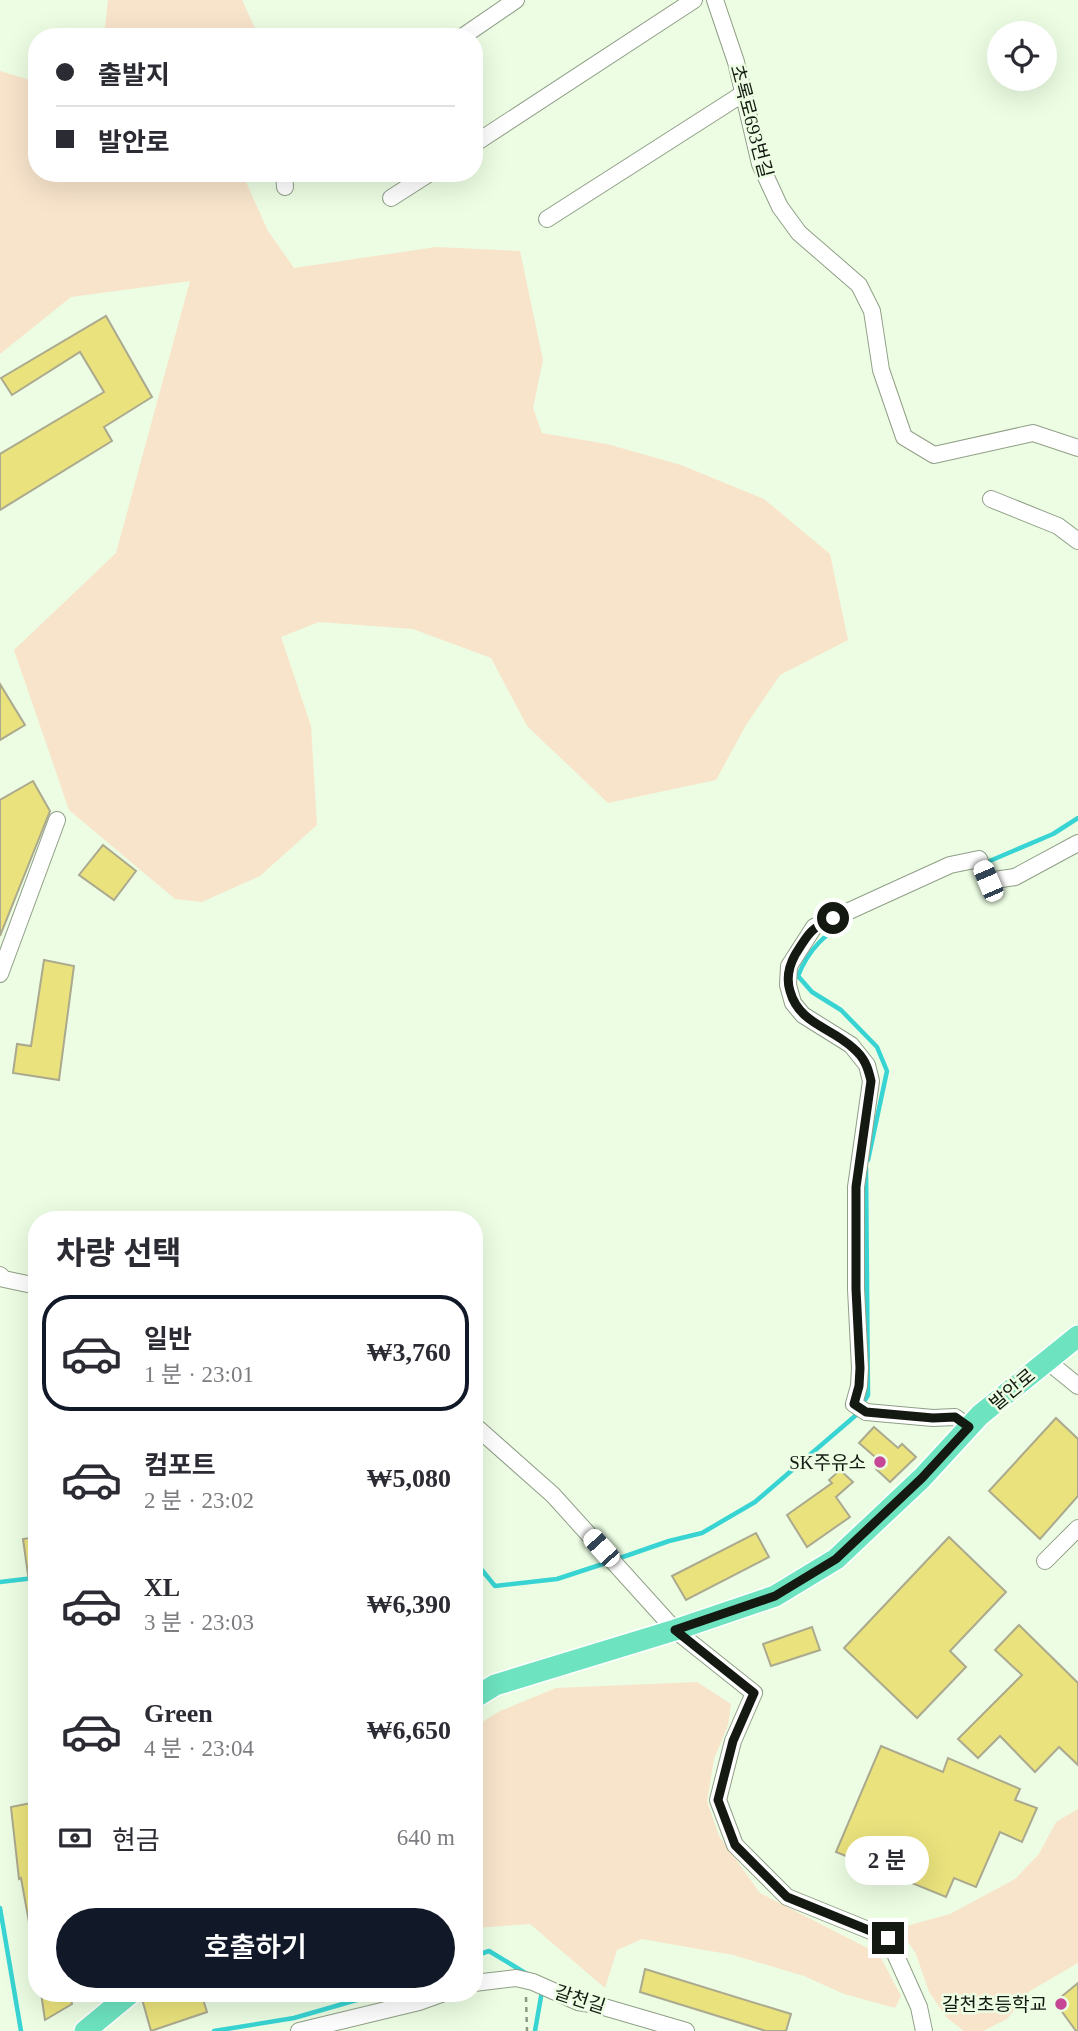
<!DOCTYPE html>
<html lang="ko">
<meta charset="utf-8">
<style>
body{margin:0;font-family:"Times New Roman","Noto Sans KR",serif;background:#f2f2f3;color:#2b2b33;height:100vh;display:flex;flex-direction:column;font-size:26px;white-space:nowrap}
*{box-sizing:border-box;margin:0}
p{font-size:23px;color:#7c7c81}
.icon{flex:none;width:38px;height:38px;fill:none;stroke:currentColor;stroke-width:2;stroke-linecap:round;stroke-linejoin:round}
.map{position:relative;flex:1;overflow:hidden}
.sheet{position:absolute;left:28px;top:1211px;width:455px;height:791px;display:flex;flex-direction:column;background:#fff;border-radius:28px;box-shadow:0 7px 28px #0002}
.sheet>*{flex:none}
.banner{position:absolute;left:28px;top:28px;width:455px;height:154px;border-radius:28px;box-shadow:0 7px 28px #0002;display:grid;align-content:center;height:154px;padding:0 28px;background:#fff}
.controls{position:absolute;left:987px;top:21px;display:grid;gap:14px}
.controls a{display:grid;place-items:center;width:70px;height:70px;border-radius:50%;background:#fff;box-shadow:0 7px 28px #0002;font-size:35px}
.end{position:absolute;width:32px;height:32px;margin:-16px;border:9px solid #141a11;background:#fff;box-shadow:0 0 0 4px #fff}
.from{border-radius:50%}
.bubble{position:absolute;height:49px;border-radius:24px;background:#fff;box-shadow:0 7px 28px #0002;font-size:23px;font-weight:600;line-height:49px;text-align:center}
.car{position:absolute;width:21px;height:42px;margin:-21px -10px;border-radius:9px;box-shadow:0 0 5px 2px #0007;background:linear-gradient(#fff 24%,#345 0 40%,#fff 0 76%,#345 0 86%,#fff 0)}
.banner b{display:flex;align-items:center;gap:24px;height:66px;font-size:26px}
.banner b+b{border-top:2px solid #e1e1e2}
.banner i{width:18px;height:18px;background:#2b2b33}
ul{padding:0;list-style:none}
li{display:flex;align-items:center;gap:21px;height:116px;margin:0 14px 10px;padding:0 14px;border:4px solid transparent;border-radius:28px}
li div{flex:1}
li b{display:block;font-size:26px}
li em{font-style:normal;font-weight:600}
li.active{border-color:#111827}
li>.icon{width:63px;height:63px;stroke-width:1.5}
h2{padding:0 28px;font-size:32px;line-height:84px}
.pay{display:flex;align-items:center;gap:18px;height:77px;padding:0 28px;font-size:26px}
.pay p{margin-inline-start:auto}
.cta{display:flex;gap:14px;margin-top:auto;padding:14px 28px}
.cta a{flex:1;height:80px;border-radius:42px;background:#111827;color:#fff;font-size:28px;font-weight:600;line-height:80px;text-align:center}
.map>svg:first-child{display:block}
.green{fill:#f8e4cb}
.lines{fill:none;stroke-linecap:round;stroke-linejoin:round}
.stream{stroke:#38d4d3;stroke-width:4.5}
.building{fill:#eae27c;stroke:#aba98e;stroke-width:2}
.minor-casing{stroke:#909f87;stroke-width:18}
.major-casing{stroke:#fff;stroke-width:24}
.path{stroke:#8c9885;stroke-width:2.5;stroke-dasharray:5 5;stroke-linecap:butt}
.minor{stroke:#fff;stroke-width:16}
.major{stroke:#6de3bf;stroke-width:21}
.route{stroke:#141a11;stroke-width:9}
.poi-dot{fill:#c54795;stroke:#ecfde3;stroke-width:2.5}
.labels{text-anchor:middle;stroke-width:5;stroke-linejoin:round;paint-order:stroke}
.street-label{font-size:19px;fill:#141a11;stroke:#ecfde3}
.poi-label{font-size:19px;fill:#141a11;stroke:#ecfde3;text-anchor:end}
</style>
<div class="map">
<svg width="1078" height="2031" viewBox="0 0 1078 2031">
<rect width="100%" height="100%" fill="#ecfde3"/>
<g class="green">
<path d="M108,0H242L259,37H104Z"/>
<path d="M0,71L37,82V173H242L268,231L294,268L436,247L520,251L543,360L533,408L542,433L607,444L681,465L764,499L830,554L848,640L780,675L746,725L716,780L608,803L527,726L491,658L413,629L319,622L281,637L311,726L317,825L260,876L202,902L175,899L69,810L14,650L116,553L190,281L71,297L0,354Z"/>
<path d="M697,1682L731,1704L728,1725L714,1759L707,1801L719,1836L760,1893L879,1954L901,1996L895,2008L844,1994L804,1976L733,1955L642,1939L617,1950L605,1988L530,1924L474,1928V1727L500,1711L556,1688Z"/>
<path d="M1078,1809V1963L1030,1991L1007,2019L983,2031H964L947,2018L929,1992L916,1954L899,1928L950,1914L1015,1879L1039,1854L1056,1822Z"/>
</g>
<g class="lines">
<g class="stream">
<path d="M985,863L1053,834L1078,818"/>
<path d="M849,919C825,935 809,948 798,976L812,992L841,1010L877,1047L887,1071L868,1160"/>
<path d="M474,1557L481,1569L495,1586L557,1579L609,1562"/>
<path d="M617,1559L669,1541L702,1533L755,1502L855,1416L868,1395L866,1168"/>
<path d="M0,1582L34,1578"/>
<path d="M0,1908L21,2031"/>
<path d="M474,1956L489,1951L527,1974"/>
<path d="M214,2031L294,2018L381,1993"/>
<path d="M535,2031L542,1991"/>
</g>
</g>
<g class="building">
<path d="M106,316L152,397L104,427L112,441L0,510V454L104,392L80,352L12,395L1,378Z"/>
<path d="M0,684L25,725L0,740Z"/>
<path d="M33,781L50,811L0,936V800Z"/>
<path d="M103,845L136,871L114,900L79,875Z"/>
<path d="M44,960L74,966L59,1080L13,1073L17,1044L31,1046Z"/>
<path d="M1056,1418L1078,1439V1496L1040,1539L989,1491Z"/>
<path d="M874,1427L898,1448L902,1444L916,1457L890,1482L876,1469L882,1463L859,1443Z"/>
<path d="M840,1470L853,1482L836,1497L850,1517L807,1547L787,1515L832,1483L829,1480Z"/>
<path d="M756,1533L769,1557L686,1600L672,1576Z"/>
<path d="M37,1537V1582H29L23,1539Z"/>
<path d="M949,1537L1006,1592L950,1651L966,1667L917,1718L844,1648Z"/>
<path d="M1019,1625L1078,1683V1765L1059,1747L1035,1772L1000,1736L978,1758L958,1739L1022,1675L995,1650Z"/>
<path d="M812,1627L820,1650L771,1666L763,1644Z"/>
<path d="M881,1746L943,1772L948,1758L1020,1789L1015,1800L1037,1808L1022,1842L1000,1832L976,1887L954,1878L946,1897L836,1852Z"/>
<path d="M36,1802L37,1928H30L21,1878L19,1879L11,1807Z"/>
<path d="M645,1969L791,2014L786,2031H766L640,1992Z"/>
<path d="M1078,1983V2031H1076L1055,2002Z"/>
<path d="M41,1993H70L72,2004L45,2020Z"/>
<path d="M158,1993H201L207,2012L151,2031L142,1999Z"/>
</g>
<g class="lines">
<defs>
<g id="minor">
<path d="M715,0L736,62L760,164L780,207L799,233L859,285L872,311L881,370L904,437L934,455L1033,433L1078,448"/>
<path d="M462,37L516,0"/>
<path d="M474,144L694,0"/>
<path d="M284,173L285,187"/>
<path d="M391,198L430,173"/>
<path d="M547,219L744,93"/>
<path d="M991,499L1058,526L1078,541"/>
<path d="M0,974L57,820"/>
<path d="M0,1275L4,1279L37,1286"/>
<path d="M1046,1360L1078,1386"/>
<path d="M474,1425L553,1495L675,1630L754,1693L733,1741L718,1800L735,1845L787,1897L888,1938L919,2007L924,2031"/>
<path d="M969,1427L955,1417L933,1418L866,1412L854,1404L859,1386L860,1368L856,1289V1187L871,1081L867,1065L851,1045L803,1015L793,1003L788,985L789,966L814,927L950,865L979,859L988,881L1015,877L1078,843"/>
<path d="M1045,1561L1078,1528"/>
<path d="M474,1983L516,1978L533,1982L578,2002L597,2005L686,2031"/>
<path d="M299,2031L419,2002L444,1993"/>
</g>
<g id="major">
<path d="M474,1698L495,1685L675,1630L775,1596L836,1559L922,1478L980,1415L1078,1336"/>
<path d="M85,2031L131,1993"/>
</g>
</defs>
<use href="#minor" class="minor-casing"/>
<use href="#major" class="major-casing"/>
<path class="path" d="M526,1997L527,2031"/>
<use href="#minor" class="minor"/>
<use href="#major" class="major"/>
</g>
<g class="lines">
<path class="route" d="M833,918C811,928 808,934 795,955C789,966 786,978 790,991C799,1024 831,1027 853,1048C864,1057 868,1067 871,1081L856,1187V1289L860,1368L859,1386L854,1404L866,1412L933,1418L955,1417L969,1427L922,1478L836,1559L775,1596L675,1630L754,1693L733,1741L718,1800L735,1845L787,1897L888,1938"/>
</g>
<g class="poi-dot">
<circle cx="880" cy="1462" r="7"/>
<circle cx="1061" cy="2004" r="7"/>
</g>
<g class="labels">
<g class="street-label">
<text transform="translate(752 121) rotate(75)" y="7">초록로693번길</text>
<text transform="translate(1012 1389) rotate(-40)" y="7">발안로</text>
<text transform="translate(580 1999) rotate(18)" y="7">갈천길</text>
</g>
<g class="poi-label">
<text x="866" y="1469">SK주유소</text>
<text x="1047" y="2011">갈천초등학교</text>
</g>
</g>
</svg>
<div class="controls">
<a><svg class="icon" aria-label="locate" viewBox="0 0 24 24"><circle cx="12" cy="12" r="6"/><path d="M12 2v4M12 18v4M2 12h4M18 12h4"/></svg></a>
</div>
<i class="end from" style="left:833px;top:918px"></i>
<i class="end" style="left:888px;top:1938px"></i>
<div class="bubble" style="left:845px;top:1836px;width:84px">2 분</div>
<i class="car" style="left:988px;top:881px;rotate:337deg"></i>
<i class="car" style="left:601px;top:1548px;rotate:318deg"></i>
<div class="banner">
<b><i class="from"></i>출발지</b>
<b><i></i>발안로</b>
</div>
<section class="sheet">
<h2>차량 선택</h2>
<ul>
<li class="active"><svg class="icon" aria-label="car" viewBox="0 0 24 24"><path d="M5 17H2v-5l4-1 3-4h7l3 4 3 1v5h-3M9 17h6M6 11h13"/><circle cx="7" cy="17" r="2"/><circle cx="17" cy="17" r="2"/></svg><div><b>일반</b><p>1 분 · 23:01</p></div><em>₩3,760</em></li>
<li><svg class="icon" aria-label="car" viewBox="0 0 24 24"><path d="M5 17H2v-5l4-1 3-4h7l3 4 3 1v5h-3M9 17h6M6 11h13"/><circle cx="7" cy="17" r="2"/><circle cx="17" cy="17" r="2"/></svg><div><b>컴포트</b><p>2 분 · 23:02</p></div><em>₩5,080</em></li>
<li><svg class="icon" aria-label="car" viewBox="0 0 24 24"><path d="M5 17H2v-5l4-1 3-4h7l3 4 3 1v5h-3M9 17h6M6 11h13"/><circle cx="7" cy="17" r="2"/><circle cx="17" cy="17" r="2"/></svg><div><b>XL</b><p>3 분 · 23:03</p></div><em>₩6,390</em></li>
<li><svg class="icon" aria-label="car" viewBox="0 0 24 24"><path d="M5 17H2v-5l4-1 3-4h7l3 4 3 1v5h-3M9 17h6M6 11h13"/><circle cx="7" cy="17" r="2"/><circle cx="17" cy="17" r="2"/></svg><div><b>Green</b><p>4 분 · 23:04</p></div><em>₩6,650</em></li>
</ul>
<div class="pay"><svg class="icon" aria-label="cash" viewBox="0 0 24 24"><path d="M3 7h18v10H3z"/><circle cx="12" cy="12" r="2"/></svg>현금<p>640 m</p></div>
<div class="cta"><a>호출하기</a></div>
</section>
</div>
